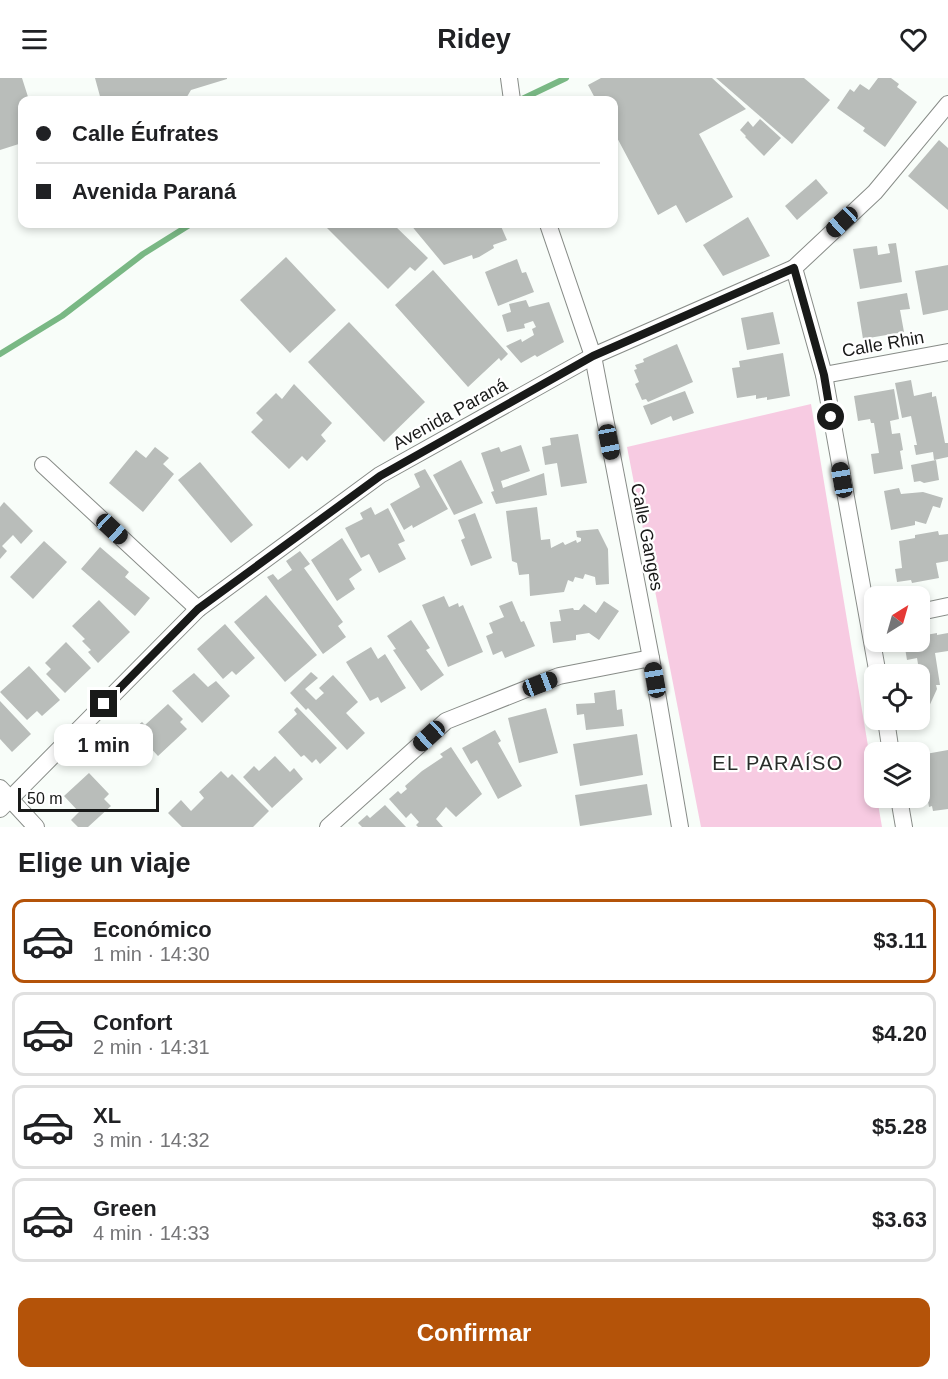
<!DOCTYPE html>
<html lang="es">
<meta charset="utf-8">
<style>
body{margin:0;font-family:Helvetica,sans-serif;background:#f6f6f6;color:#202124;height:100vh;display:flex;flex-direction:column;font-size:22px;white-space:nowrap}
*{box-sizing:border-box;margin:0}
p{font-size:20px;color:#757577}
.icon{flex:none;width:33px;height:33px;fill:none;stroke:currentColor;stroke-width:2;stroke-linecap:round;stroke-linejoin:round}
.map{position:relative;height:749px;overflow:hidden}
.drawer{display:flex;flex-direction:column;background:#fff;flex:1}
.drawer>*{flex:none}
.guide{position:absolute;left:18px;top:18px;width:600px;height:132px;border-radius:12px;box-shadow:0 3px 9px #0003;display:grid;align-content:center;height:132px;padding:0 18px;background:#fff}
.needle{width:39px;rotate:37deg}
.fabs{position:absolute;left:864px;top:508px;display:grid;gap:12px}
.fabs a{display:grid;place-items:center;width:66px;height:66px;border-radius:12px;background:#fff;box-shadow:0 3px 9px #0003;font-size:30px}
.scale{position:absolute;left:18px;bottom:15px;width:141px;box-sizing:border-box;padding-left:6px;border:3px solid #191a19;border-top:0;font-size:16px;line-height:21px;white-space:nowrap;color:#191a19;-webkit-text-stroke:4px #fff;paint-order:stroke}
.end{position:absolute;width:27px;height:27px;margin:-14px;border:8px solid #191a19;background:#fff;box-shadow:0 0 0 3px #fff}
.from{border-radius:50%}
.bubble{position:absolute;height:42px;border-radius:12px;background:#fff;box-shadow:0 3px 9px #0003;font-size:20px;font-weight:800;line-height:42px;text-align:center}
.car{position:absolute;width:18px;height:36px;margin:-18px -9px;border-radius:8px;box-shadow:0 0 4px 2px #0007;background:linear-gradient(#222 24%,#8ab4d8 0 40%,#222 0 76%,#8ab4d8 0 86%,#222 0)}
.guide b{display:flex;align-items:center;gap:21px;height:57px;font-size:22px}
.guide b+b{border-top:2px solid #e0e0e0}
.guide i{width:15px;height:15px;background:#202124}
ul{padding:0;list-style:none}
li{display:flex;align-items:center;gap:18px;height:84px;margin:0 12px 9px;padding:0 6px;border:3px solid #e0e0e0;border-radius:12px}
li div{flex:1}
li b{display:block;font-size:22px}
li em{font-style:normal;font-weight:800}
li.current{border-color:#b45309}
li>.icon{width:54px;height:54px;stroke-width:1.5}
h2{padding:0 18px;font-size:27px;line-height:72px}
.action{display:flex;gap:12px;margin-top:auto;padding:12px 18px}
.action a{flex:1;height:69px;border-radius:12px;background:#b45309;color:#fff;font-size:24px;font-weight:800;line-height:69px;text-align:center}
header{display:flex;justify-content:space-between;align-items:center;height:78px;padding:0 18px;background:#fff;font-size:27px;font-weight:800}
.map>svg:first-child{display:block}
.green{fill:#f7cbe2}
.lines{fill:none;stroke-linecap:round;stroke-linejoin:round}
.stream{stroke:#79b884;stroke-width:6}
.building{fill:#b9bdba}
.street-casing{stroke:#888c88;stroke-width:18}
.street{stroke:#fff;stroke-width:16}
.route{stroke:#191a19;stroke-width:8}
.labels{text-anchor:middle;stroke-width:4.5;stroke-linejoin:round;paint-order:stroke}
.street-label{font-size:18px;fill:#191a19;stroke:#fff}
.neighbourhood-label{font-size:20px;letter-spacing:1.5px;fill:#282c29;stroke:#fff}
</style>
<header><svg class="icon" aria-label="menu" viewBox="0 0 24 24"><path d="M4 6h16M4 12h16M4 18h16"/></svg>Ridey<svg class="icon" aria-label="heart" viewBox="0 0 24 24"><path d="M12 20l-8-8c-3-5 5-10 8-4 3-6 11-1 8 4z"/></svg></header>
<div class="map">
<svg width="948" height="749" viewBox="0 0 948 749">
<rect width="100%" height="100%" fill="#f8fdf9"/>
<path class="green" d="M811,326L874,704V720H877L882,749H701L627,369Z"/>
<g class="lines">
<g class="stream">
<path d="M520,22L566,0"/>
<path d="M0,276L62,238L143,176L191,146"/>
</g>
</g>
<g class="building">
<path d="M0,0H22L29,22H22V65L0,72Z"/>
<path d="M95,0H227V1L191,12L185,22H178L170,18L153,22H101Z"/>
<path d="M601,0H712L746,31L699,56L733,119L686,145L676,127L658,137L614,54V22H596L588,7Z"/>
<path d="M716,0H804L830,22L792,66Z"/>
<path d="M878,0H891L899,6L897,9L917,24L885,69L863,53L865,50L837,30L850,11L854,14L860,6L869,12Z"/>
<path d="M760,41L781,60L764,78L745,59L746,58L740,52L748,43L753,49Z"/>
<path d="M939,62L948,70V132L908,98Z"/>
<path d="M816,101L828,115L797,142L785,128Z"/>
<path d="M748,139L770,178L723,198L703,167Z"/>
<path d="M325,146H393L428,180L415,193L410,189L388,211L324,147Z"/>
<path d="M410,146H433L434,149L440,147L439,146H500L507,162L493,167L494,170L479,179L473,181L472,177L444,187Z"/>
<path d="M896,165L902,204L860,211L853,171L877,168L878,177L890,175L888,166Z"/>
<path d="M286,179L336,232L290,275L240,222Z"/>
<path d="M517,181L522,195L526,194L534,214L498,228L485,194Z"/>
<path d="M948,187V232L923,237L915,193Z"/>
<path d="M433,192L508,276L501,283L499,280L468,309L395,227Z"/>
<path d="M907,215L910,231L900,232L904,254L863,261L857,224Z"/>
<path d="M526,222L529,229L549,224L564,264L537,279L535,277L521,285L506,268L521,261L522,264L534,257L532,251L536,249L533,243L524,246L525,250L507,254L502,237L511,234L509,226Z"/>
<path d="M773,234L780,266L747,272L741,240Z"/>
<path d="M349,244L425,324L384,364L308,284Z"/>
<path d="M677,266L693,304L648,324L646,321L642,322L635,306L639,304L634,292L637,291L635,287L644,284L643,281Z"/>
<path d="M783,275L790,318L767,322V319L756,321V317L737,320L732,290L740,289L739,283Z"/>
<path d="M911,302L914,318L932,314V319L936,318L945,365H948V379L934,382L933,374L916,377L914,367H917L911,338L902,340L895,305Z"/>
<path d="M294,306L332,345L321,357L326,363L307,383L302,378L289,391L251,354L263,342L256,335L276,315L282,321Z"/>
<path d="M894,311L899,341L890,343L892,356L900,355L903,372L900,373L903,391L874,396L871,376L879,375L874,345H871L870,341L858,343L854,318Z"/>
<path d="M685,313L694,335L673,343L671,338L651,347L643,328Z"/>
<path d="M578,356L587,405L561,409L557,385L545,387L542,369L551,367L550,360Z"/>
<path d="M521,367L530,393L501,403L503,410L544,395L547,417L496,426L491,414L494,413L481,375L499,369L501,374Z"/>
<path d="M155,369L169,380L163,386L174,396L143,434L109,405L136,372L146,380Z"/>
<path d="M461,382L483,425L454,437L433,397Z"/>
<path d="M936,382L939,402L924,405L920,403L914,404L911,387Z"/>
<path d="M200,384L253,447L231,465L178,402Z"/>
<path d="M425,391L448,431L413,450L412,447L404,452L390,426L420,409L414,396Z"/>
<path d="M899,410L901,416L923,414L943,420L940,430L933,428L926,446L915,443V447L891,452L884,413Z"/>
<path d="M4,424L33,453L21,466L13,457L2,468L7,473L0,481V429Z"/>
<path d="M371,429L375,437L388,430L405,463L398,466L406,481L379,495L369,476L361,480L345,450L363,441L360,435Z"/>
<path d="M537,429L541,462L550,461L551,470L563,464L565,467L576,462L577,465L581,463V460L577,459L576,453L598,451L608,471L609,506L596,507L595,499L585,496L583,501L575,499L573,504L568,502L564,514L530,518L529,496L519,497L517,485L512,483L506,433Z"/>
<path d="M475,435L492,480L471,488L461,462L465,460L458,442Z"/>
<path d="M938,453L939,457L948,456V483L936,485L939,500L912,505L911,502L897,504L895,491L902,490L899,463L915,460V457Z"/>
<path d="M342,460L362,492L349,501L355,511L337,523L311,482Z"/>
<path d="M44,463L67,484L33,521L10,499Z"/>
<path d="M100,469L129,494L125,499L150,520L135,538L81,491Z"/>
<path d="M300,473L310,486L304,490L343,544L338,548L346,559L323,576L267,499L273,496L278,502L292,492L286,483Z"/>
<path d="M266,517L317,577L285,604L234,544Z"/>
<path d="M444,518L449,529L458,525L459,529L463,527L483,574L448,589L422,527Z"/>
<path d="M99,522L130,554L98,585L88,574L91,572L82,563L85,561L72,548Z"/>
<path d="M512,523L521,544L524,543L535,568L505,580L502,573L493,577L486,558L493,555L489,545L504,539L499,528Z"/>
<path d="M604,523L619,533L599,562L589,555L576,557V562L553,565L550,544L561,543L559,532L573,530L574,532H579L584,526L596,535Z"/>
<path d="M411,542L430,570L426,572L444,597L421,613L393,572L396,571L387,558Z"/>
<path d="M225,546L255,580L236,597L232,593L223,601L197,571Z"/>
<path d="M937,555V557L948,555V573L935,575L940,607H936L937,611L927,633L920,635V597H903L902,589L918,586L917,580L907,582L904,564H920V558Z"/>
<path d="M66,564L91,590L65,615L46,596L51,591L45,585Z"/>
<path d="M371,569L378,581L385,576L406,610L381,625L378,619L370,623L346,584Z"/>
<path d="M29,588L60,622L42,638L37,633L27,642L0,614Z"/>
<path d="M311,594L318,600L305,611L316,622L324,615L319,610L333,597L358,624L346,635L365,655L347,672L308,630L306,632L290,615Z"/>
<path d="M194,595L208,609L216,603L230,618L202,645L172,613Z"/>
<path d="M615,612L617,632L622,631L624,648L586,652L584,636L577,637L576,626L595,625L594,615Z"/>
<path d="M0,623L31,656L12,674L0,661Z"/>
<path d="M168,626L183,641L180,644L187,651L158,678L146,665L141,669L128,656L142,644L145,647Z"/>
<path d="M297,629L337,670L320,686L316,681L312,685L304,677L301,679L278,654L297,636L294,632Z"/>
<path d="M546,630L558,675L519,685L508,640Z"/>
<path d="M495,652L501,663L498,665L522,708L498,721L477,682L471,686L462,670Z"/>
<path d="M637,656L643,697L580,708L573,666Z"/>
<path d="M451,669L482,716L456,739L446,729L436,741L443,749H418L416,747L419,744L411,735L406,740L389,721L398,713L401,716L407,711L405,708L422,693L443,679L440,676Z"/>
<path d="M948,672V731L933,733L932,728L929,729L920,677Z"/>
<path d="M275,678L290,694L294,690L303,701L272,730L243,699L254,688L259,693Z"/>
<path d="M221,693L228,700L232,696L269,733L253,749H182L168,735L181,722L191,733L204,720L199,714Z"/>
<path d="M89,695L109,716L104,721L111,728L88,749H78L71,742L79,734L64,718Z"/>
<path d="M647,706L652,737L580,748L575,717Z"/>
<path d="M385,727L406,749H362L358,745L367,737L370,740Z"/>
</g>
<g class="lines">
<defs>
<g id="street">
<path d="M509,0L512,22"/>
<path d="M548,146L593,278L651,580L680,749"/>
<path d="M794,190L824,297L878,597"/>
<path d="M824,297L948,274"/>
<path d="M43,387L198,531"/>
<path d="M920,534L948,528"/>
<path d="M886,642L891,675"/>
<path d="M0,710L36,749"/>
<path d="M899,720L904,749"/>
<path d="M0,731L198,531L380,397L593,278L794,190L875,114L948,26"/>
<path d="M328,749L446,643L559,598L651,580"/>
</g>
</defs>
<use href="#street" class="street-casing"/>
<use href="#street" class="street"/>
</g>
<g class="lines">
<path class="route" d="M104,626L198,531L380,398L593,278L794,190L824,297L831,339"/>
</g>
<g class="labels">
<g class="street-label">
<text transform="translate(883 266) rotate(-10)" y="6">Calle Rhin</text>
<text transform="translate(450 336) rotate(-29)" y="6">Avenida Paraná</text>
<text transform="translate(647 459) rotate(79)" y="6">Calle Ganges</text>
</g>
<g class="neighbourhood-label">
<text x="778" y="692">EL PARAÍSO</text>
</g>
</g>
</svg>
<div class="fabs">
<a><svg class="needle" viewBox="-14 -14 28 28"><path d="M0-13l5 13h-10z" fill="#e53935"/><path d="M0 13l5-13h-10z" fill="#757577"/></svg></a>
<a><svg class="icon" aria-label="locate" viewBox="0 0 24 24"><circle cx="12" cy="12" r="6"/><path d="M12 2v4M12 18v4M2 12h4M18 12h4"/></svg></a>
<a><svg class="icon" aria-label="layers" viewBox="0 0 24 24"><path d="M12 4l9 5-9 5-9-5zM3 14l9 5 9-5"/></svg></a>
</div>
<div class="scale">50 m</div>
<i class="end from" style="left:831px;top:339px"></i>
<i class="end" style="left:104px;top:626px"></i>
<div class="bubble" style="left:54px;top:646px;width:99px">1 min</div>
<i class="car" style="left:842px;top:144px;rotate:227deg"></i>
<i class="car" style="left:609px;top:364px;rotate:169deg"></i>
<i class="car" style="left:842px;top:402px;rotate:350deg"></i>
<i class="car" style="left:112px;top:451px;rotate:133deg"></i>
<i class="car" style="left:655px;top:602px;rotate:350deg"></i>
<i class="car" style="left:540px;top:606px;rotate:69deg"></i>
<i class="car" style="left:429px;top:658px;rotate:228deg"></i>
<div class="guide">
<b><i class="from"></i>Calle Éufrates</b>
<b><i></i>Avenida Paraná</b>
</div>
</div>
<section class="drawer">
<h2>Elige un viaje</h2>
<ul>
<li class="current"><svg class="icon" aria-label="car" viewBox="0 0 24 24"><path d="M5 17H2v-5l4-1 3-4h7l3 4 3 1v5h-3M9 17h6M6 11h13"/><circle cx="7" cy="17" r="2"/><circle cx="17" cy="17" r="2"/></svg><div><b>Económico</b><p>1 min · 14:30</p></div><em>$3.11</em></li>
<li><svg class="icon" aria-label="car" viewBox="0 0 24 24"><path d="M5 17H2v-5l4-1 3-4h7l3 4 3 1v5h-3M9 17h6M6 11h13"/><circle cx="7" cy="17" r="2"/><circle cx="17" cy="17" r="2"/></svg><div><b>Confort</b><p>2 min · 14:31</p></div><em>$4.20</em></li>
<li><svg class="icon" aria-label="car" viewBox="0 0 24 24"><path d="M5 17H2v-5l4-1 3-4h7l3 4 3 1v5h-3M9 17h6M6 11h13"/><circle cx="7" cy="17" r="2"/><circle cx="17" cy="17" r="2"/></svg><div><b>XL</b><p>3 min · 14:32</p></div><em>$5.28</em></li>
<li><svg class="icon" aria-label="car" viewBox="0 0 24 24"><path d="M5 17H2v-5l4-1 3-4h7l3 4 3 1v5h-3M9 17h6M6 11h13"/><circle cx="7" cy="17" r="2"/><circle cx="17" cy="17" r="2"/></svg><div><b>Green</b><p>4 min · 14:33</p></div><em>$3.63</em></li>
</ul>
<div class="action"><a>Confirmar</a></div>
</section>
